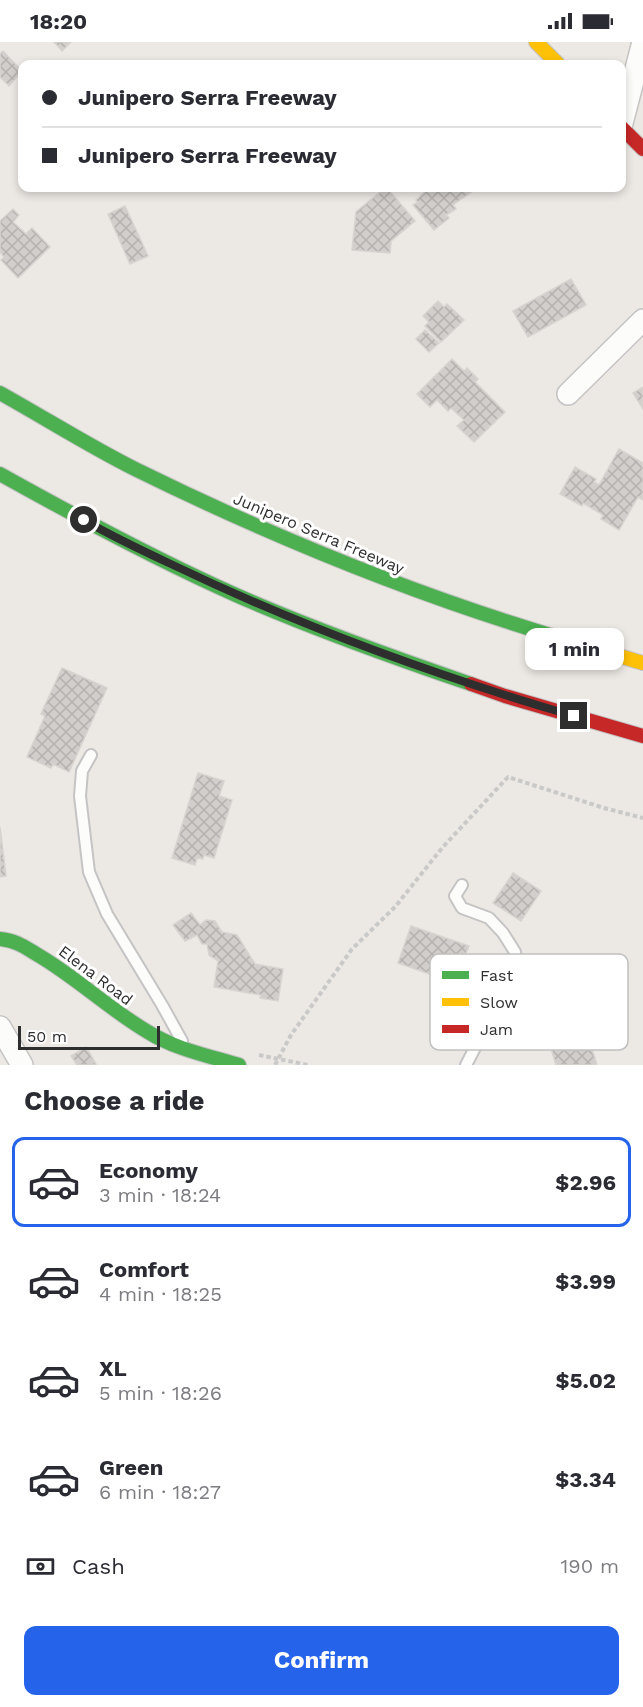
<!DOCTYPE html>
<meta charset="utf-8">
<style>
body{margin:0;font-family:"Work Sans",sans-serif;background:#f7f7f7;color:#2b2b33;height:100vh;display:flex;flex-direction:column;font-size:22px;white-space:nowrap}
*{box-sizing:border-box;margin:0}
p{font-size:20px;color:#7c7c81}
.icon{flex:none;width:33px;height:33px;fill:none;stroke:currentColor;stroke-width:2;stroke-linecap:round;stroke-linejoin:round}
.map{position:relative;height:1023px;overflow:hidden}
.details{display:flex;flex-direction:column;background:#fff;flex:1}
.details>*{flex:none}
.top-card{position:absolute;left:18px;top:18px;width:608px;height:132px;border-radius:12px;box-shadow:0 3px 9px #0003;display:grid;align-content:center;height:132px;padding:0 24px;background:#fff}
.scale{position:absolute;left:18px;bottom:15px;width:142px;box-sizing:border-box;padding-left:6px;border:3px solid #2e2e2e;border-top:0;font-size:16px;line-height:21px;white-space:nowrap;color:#2e2e2e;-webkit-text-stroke:4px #fff;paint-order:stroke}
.end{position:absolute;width:27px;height:27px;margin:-14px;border:8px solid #2e2e2e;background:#fff;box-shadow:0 0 0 3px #fff}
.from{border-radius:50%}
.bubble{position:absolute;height:42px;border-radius:12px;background:#fff;box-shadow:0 3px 9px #0003;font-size:20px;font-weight:700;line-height:42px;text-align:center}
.top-card b{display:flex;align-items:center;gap:21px;height:57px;font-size:22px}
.top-card b+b{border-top:2px solid #e1e1e2}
.top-card i{width:15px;height:15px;background:#2b2b33}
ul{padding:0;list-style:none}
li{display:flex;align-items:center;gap:18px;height:90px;margin:0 12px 9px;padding:0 12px;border:3px solid transparent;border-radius:12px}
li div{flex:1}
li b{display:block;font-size:22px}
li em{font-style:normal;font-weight:700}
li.current{border-color:#2563eb}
li>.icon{width:54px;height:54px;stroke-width:1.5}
h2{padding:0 24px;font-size:27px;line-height:72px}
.pay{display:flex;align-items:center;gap:15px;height:66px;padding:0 24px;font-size:22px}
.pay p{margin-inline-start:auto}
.action{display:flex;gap:12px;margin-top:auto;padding:12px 24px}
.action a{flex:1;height:69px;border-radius:12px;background:#2563eb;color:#fff;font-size:24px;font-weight:700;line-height:69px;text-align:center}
.status{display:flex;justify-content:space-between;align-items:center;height:42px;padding:0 30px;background:#fff;direction:ltr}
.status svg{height:16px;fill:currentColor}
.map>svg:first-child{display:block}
.building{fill:url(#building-cross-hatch);stroke:#d7d4d0;stroke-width:1.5}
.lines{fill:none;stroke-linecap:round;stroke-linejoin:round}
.lane-casing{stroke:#c5c4c5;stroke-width:14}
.street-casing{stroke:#c5c4c5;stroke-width:24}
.fast-casing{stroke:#c5c4c5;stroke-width:16}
.slow-casing{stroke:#c5c4c5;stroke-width:16}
.jam-casing{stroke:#c5c4c5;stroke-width:16}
.path{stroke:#c9c9c8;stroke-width:4;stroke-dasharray:4.5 3;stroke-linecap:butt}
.lane{stroke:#fcfcfb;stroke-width:10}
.street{stroke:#fcfcfb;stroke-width:21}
.fast{stroke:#4caf50;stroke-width:14}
.slow{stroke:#ffc107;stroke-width:14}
.jam{stroke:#c62828;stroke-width:14}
.route{stroke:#2e2e2e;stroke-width:8}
.labels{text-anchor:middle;stroke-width:6;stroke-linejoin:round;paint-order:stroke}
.street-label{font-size:16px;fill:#2e2e2e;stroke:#fff}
.key{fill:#fff;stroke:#c0c0c0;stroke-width:1.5}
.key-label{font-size:16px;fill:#2e2e2e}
</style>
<div class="status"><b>18:20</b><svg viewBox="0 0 49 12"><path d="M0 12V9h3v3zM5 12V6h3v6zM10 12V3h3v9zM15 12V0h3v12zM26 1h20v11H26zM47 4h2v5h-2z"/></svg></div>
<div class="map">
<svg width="643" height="1023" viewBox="0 0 643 1023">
<defs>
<pattern id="building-cross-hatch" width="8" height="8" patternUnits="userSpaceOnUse" patternTransform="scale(1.5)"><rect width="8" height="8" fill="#d1cecb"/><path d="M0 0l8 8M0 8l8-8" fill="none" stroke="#b4b1af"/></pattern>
</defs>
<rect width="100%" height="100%" fill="#ece8e4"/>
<g class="building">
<path d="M54,0H71L62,9Z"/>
<path d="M3,9L22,29L9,44L0,35V12Z"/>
<path d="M385,146H387L415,179L391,199L390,211L352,208L356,170Z"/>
<path d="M429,146L432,150L438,146H477L453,163L456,167L446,173L449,176L434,188L413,163L418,160L416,158Z"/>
<path d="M125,164L148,214L130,222L108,172Z"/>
<path d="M13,167L19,173L13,180L26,192L32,186L50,205L18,236L1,218L4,215L0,210V179Z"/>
<path d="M571,237L586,263L528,295L513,269Z"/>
<path d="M438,259L444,265L447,262L464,278L441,300L425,284L429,280L423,274Z"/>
<path d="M425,288L439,301L429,310L416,297Z"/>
<path d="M452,317L464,329L467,326L478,337L475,340L505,370L474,400L457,384L464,378L451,366L448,369L437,358L430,365L417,352Z"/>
<path d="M643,345V367L633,351Z"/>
<path d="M619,407L643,421V458L638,455L619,488L601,477L603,473L583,461L582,464L560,452L575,425L596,437L594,440L599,443Z"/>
<path d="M62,626L107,646L69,730L53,722L51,726L27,715L45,674L41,672Z"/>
<path d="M198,731L224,739L219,754L232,758L214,816L204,813L203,817L197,816L195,823L172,816Z"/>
<path d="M0,785L6,834L0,835Z"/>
<path d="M513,831L541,849L521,879L493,861Z"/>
<path d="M191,871L200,883L206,878L215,879L222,890L237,893L255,922L283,927L278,959L260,956L261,953L214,945L218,919L209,913L207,902H202L197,893L185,899L173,883Z"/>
<path d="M411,884L469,904L465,914L484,921L475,948L398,921Z"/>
<path d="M567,955L579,994L587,991L597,1023H556L538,964Z"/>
<path d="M86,1005L96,1022L94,1023H77L71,1014Z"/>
</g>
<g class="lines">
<defs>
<g id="lane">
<path d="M91,713L82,729L80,754L89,830L107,872L162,963L182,999"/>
<path d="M462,843L455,854L462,866L489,876L503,891L515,910L518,931L515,941L479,998L466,1023"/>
</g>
<g id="street">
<path d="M621,85L643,0"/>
<path d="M568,352L643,278"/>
<path d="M0,985L22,1023"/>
</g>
<g id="fast">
<path d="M0,351C45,376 89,404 135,427C275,496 420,555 570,599"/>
<path d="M0,432C77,475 155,517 236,553C313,587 392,615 471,642"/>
<path d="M0,897C17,899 23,904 38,913C77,936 109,967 148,990C175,1007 209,1014 239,1023"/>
</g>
<g id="slow">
<path d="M536,0L558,22"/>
<path d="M570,599L643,621"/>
</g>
<g id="jam">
<path d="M621,85L643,107"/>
<path d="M471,642L505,654L643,694"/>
</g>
</defs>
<use href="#lane" class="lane-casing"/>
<use href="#street" class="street-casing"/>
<use href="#fast" class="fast-casing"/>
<use href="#slow" class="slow-casing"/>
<use href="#jam" class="jam-casing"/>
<g class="path">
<path d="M259,1013L308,1023"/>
<path d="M275,1023L291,993L352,907L395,865L442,806L508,735L604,766L643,776"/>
</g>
<use href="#lane" class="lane"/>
<use href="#street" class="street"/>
<use href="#fast" class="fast"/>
<use href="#slow" class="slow"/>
<use href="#jam" class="jam"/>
</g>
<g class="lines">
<path class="route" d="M84,478C113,495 143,509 173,523C302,585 437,634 574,674"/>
</g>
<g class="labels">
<g class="street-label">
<text transform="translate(319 491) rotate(23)" y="6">Junipero Serra Freeway</text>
<text transform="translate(96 933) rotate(37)" y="6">Elena Road</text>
</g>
</g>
<rect x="430" y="912" width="198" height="96" rx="9" class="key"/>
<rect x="442" y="929" width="27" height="8" fill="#4caf50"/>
<rect x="442" y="956" width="27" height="8" fill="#ffc107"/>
<rect x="442" y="983" width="27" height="8" fill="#c62828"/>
<g class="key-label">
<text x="480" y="939">Fast</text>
<text x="480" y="966">Slow</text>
<text x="480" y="993">Jam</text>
</g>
</svg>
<div class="scale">50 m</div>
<i class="end from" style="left:84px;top:478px"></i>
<i class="end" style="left:574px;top:674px"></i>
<div class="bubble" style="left:525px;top:586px;width:99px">1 min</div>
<div class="top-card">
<b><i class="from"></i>Junipero Serra Freeway</b>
<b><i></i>Junipero Serra Freeway</b>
</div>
</div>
<section class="details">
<h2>Choose a ride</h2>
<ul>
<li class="current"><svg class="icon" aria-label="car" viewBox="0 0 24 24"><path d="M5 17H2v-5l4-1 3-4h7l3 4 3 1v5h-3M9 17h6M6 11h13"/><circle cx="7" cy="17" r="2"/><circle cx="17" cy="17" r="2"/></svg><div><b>Economy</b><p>3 min · 18:24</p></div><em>$2.96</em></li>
<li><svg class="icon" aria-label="car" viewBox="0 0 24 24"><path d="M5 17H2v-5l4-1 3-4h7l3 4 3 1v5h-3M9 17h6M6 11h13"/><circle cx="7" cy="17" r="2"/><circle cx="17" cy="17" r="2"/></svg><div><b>Comfort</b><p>4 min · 18:25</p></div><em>$3.99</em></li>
<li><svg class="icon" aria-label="car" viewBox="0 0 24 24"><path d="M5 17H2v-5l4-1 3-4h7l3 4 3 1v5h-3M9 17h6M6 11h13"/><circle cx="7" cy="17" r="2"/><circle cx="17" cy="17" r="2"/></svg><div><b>XL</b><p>5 min · 18:26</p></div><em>$5.02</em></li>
<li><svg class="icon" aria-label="car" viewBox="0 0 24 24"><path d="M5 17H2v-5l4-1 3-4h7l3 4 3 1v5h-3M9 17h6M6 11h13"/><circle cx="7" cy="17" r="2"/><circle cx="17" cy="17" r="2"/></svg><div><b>Green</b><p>6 min · 18:27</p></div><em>$3.34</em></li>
</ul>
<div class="pay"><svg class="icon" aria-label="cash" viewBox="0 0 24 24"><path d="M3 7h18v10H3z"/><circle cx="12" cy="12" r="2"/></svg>Cash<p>190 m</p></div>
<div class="action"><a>Confirm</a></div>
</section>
